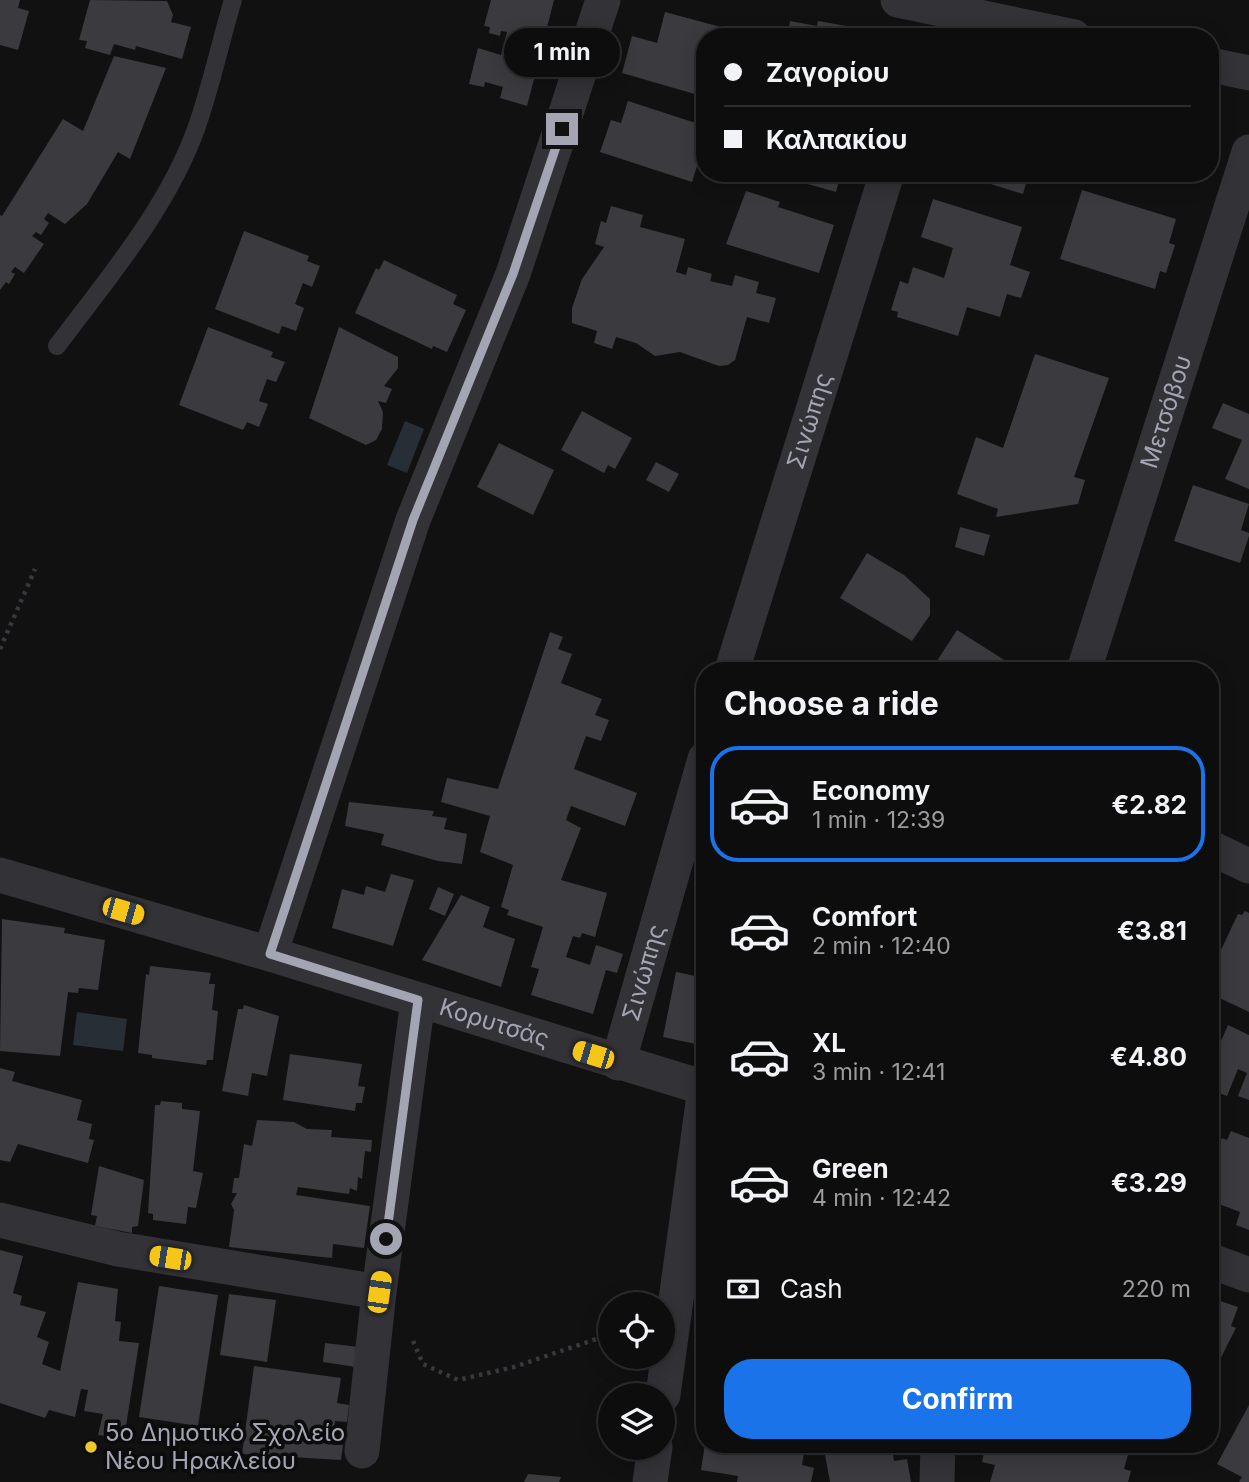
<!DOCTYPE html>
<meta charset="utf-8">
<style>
body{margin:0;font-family:Inter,sans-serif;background:#1b1b1c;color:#f1f3f6;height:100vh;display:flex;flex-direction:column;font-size:26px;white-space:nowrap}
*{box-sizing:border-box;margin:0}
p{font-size:23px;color:#9a9c9e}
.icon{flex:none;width:38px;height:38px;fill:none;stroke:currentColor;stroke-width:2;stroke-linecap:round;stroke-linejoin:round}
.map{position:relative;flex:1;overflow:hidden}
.sheet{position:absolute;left:696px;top:662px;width:523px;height:791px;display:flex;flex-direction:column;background:#0d0d0e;border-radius:28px;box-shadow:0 4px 18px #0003,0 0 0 2px #2d2d2e}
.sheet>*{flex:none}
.hud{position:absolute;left:696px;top:28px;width:523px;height:154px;border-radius:28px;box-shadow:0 4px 18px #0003,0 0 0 2px #2d2d2e;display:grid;align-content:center;height:154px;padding:0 28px;background:#0d0d0e}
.tools{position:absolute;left:598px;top:1292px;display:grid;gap:14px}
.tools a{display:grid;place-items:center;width:77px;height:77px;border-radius:50%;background:#0d0d0e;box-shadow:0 4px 18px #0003,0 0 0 2px #2d2d2e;font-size:35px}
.end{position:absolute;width:32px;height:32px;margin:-16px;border:9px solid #a3a5b3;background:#111;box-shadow:0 0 0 4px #111}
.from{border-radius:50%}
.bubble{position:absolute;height:49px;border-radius:24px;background:#0d0d0e;box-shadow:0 4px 18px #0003,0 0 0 2px #2d2d2e;font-size:23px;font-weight:700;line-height:49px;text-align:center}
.car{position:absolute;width:21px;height:42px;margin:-21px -10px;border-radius:9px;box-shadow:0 0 5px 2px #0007;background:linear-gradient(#f5c518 24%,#345 0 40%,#f5c518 0 76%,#345 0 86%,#f5c518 0)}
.hud b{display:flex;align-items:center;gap:24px;height:66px;font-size:26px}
.hud b+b{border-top:2px solid #2d2d2e}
.hud i{width:18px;height:18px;background:#f1f3f6}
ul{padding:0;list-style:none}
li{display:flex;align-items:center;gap:21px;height:116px;margin:0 14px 10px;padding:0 14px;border:4px solid transparent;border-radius:28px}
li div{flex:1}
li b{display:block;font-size:26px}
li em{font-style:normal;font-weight:700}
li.selected{border-color:#1a73e8}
li>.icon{width:63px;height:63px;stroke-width:1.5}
h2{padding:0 28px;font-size:32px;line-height:84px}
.pay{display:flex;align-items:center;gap:18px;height:77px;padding:0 28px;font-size:26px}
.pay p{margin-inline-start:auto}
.primary-button{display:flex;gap:14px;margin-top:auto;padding:14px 28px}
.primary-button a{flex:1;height:80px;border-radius:28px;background:#1a73e8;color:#fff;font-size:28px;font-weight:700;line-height:80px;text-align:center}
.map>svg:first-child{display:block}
.water{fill:#282e36}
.building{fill:#3b3b3f}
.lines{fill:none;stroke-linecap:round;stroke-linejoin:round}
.path{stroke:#38393e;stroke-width:4.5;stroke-dasharray:3.5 5;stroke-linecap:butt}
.service{stroke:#323237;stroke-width:18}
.minor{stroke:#323237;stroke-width:35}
.route{stroke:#a3a5b3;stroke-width:9}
.poi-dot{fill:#edc72f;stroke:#0c0c0d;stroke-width:2.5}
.labels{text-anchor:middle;stroke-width:7;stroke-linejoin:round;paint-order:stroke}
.street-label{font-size:24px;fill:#a3a5b3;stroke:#0c0c0d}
.poi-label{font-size:24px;fill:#a3a5b3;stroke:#0c0c0d;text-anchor:start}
</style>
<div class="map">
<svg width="1249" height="1482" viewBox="0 0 1249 1482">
<rect width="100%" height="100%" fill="#111112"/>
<g class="water">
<path d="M405,421L424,429L407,473L387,465Z"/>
<path d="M77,1012L127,1019L123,1051L73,1045Z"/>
</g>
<g class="building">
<path d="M0,0H20L18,8L29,11L18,50L0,45Z"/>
<path d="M90,0L167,1L173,15L171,22L191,27L182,59L136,46L135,50L114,44L110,55L85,48L87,41L79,40Z"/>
<path d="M491,0H554L541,51L534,50L531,62L538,64L527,106L500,98L503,87L485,82L484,87L469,84L478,48L501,55L507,32L501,31L500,36L489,33L490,27L484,26Z"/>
<path d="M665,12L754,36L705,37V97L622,73L632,36L657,43Z"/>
<path d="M790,21L817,26L818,21L863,29L867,37H788Z"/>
<path d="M114,56L166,68L130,159L118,152L87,204L65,224L48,213L44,219L49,223L41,235L36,232L32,236L44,244L24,273L15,267L11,272L15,274L9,284L6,282L0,290V215L2,216L63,119L83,131Z"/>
<path d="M628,101L705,126V141L692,182L600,152L611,120L621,123Z"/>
<path d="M807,173H841L836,192L804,183Z"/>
<path d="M955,173H1029L1023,194Z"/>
<path d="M1082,190L1176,219L1169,243L1175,245L1166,273L1160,271L1155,289L1060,259Z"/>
<path d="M746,191L780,202L778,207L834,225L819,273L726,244Z"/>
<path d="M933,199L1022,227L1010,265L1030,272L1021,298L1007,294L1000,317L967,307L958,336L897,317L898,312L891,310L900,281L908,284L913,267L944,278L953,248L921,237Z"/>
<path d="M611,206L643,215L640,227L685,239L676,272L686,275L688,267L712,274L710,281L732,286L735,275L759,282L756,293L776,298L769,323L747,317L735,360L728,365L719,366L680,352L655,356L636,343L616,337L612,349L594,343L597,331L572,323V308L582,279L604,247L595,244L601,221L606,223Z"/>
<path d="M244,231L309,256L307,261L320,266L312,287L303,283L295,304L304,308L296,331L282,326L279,334L215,309Z"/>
<path d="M384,260L457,295L453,304L466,310L447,352L433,346L432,349L355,313L376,268L379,270Z"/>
<path d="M208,327L273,352L271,357L285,362L276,382L267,379L259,401L268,404L259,427L247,422L243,430L179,405Z"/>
<path d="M339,327L398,357V368L384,386L392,389L386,403L378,401L383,412L382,429L376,440L366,445L309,418Z"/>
<path d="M1035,354L1109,378L1074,477L1085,480L1078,504L996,517L998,509L957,494L976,437L1003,448Z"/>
<path d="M1223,403L1249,414V489L1225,479L1242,440L1212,428Z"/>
<path d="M582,411L632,438L615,469L608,465L604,473L561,450Z"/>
<path d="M499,443L554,470L533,515L477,487Z"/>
<path d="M656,462L679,474L669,492L646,480Z"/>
<path d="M1193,485L1249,504L1241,530L1249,533V536L1240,563L1174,541Z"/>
<path d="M960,527L990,535L984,556L955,547Z"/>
<path d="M867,553L904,575L930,599V615L912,641L840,598Z"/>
<path d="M957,630L1020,670H931Z"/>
<path d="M550,632L563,637L558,649L572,654L561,683L602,699L595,715L609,720L601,741L586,736L574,769L637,793L625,826L571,806L566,820L581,828L561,880L607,893L595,937L582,933L580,938L573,936L566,957L590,965L596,945L623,954L617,973L606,970L593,1014L531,995L539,969L531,967L543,927L507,915L509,910L501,907L513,865L480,852L490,816L441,802L447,778L498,789Z"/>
<path d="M349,802L434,811L432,816L447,818L444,829L467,834L462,864L438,861L381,845L384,834L345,826Z"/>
<path d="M391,874L414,880L393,946L332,928L342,889L364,895L366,886L385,892Z"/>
<path d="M705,882V918L695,915Z"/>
<path d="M438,887L454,894L445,916L429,909Z"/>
<path d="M461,895L490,907L483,927L515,939L501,987L422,960Z"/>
<path d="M1245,911L1249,913V1012L1211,994V971L1238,914L1242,915Z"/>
<path d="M2,919L65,928L64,933L105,940L98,990L79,988L78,993L68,992L60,1056L0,1051Z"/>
<path d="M150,966L211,973L209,984H215L212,1010L218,1011L213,1060H207L206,1065L152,1058V1055L138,1053L146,974L149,975Z"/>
<path d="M676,972L705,978V1046L663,1037Z"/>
<path d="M244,1005L279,1016L267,1076L252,1073L248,1096L222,1091L238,1009H243Z"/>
<path d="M1228,1025L1249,1035V1100L1238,1096L1247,1073L1238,1069L1227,1096L1211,1090V1064Z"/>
<path d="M290,1054L362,1064L358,1086L365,1087L362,1103H356L355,1111L283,1100Z"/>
<path d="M0,1068L15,1072L12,1081L82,1100L77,1120L92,1124L89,1139L94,1140L88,1163L18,1144L10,1162L0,1160Z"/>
<path d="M161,1101L182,1103V1109L200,1111L193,1171L203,1173L196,1208L188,1207L186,1224L153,1220V1214L148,1213L155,1105H160Z"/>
<path d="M257,1120L294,1122L307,1129L332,1130L331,1137L372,1140L371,1152L365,1151L362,1179L358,1177L357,1191L350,1188L349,1194L298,1187L296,1195L370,1206L364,1248L333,1244L332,1258L229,1247L234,1210L231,1204L237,1193H232L234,1178H239L244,1144L252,1146Z"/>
<path d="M1231,1131L1249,1138V1230L1236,1225L1240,1212L1211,1201V1167L1222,1138L1227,1140Z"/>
<path d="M99,1166L144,1180L138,1226L132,1227V1233L95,1226L97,1216L91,1215Z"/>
<path d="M0,1250L23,1256L13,1293L22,1296L20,1305L46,1312L37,1337L49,1342L42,1364L60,1371L78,1282L118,1289L115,1321L121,1322L119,1341L139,1343L124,1439L98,1435L103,1414L84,1411L88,1390L81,1389L75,1417L49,1410L45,1418L0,1403Z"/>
<path d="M159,1286L218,1295L198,1426L139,1417Z"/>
<path d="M229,1294L276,1300L267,1362L220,1355Z"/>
<path d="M1211,1298L1238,1307L1231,1326L1236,1328L1211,1377Z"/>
<path d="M325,1343L359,1347L356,1367L323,1362Z"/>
<path d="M254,1366L341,1378L337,1403L349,1405L347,1422L335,1421L332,1445H343L341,1460L242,1454Z"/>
<path d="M1249,1405V1482H1239L1242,1477L1217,1464Z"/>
<path d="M705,1444H797L805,1447L802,1465L814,1468L811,1482H737L738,1476L701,1470Z"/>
<path d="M823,1444H891L894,1461L907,1459L911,1482H830Z"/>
<path d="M986,1444H1131L1124,1469L1131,1471L1128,1482H990L995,1465L982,1462Z"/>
<path d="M528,1474L561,1477L559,1482H524Z"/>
</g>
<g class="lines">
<g class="path">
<path d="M0,649L35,569"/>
<path d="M413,1341L423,1364L458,1380L514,1367L611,1334"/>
</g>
<path class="service" d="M57,346C108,278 167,209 196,129C211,87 220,43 233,0"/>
<g class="minor">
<path d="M898,0L1074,37"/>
<path d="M1211,65L1249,73"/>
<path id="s1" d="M732,670L887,173"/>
<path id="s2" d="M1084,670L1249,152"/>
<path d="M1211,848L1249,866"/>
<path id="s3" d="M0,875L270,954L705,1088"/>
<path d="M270,954L413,520L513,274L603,0"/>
<path id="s4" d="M618,1063L705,759"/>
<path d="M0,1220L118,1249L379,1292"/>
<path d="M1211,1261L1249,1275"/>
<path d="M663,1395L705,1088"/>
<path d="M362,1451L379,1292L418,1000"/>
<path d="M650,1482L655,1447"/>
<path d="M937,1482L938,1444"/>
</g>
</g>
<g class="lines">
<path class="route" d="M386,1239L418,1000L270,954L413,520L513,274L562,129"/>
</g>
<circle class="poi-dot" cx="91" cy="1447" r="7"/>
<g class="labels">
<g class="street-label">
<text dy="8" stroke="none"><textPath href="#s2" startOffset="271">Μετσόβου</textPath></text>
<text dy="8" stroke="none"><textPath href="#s1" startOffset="261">Σινώπης</textPath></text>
<text dy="8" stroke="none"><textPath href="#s4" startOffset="94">Σινώπης</textPath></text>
<text dy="8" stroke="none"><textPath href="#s3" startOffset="516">Κορυτσάς</textPath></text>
</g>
<g class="poi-label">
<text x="105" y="1441">5ο Δημοτικό Σχολείο<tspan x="105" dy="28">Νέου Ηρακλείου</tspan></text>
</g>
</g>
</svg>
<div class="tools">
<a><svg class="icon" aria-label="locate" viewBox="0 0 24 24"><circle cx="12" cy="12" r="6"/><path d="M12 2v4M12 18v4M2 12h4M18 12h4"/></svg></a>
<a><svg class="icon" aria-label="layers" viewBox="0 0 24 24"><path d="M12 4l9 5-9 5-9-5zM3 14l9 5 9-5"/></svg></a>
</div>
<i class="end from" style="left:386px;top:1239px"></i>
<i class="end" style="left:562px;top:129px"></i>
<div class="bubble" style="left:504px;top:28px;width:116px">1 min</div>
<i class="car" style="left:123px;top:911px;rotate:106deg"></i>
<i class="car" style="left:593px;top:1055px;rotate:287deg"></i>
<i class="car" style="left:170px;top:1258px;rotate:279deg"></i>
<i class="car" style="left:379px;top:1292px;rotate:8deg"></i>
<div class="hud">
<b><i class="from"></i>Ζαγορίου</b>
<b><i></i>Καλπακίου</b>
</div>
<section class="sheet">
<h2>Choose a ride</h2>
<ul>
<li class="selected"><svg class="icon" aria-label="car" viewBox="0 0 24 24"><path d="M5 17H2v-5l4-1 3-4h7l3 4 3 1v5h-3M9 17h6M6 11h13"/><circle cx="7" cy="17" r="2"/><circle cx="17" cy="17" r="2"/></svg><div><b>Economy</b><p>1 min · 12:39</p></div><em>€2.82</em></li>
<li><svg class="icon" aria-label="car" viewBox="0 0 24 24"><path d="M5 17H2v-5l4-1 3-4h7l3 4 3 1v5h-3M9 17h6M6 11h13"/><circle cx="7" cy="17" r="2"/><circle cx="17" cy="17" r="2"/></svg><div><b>Comfort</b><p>2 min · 12:40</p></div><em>€3.81</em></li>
<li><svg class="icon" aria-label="car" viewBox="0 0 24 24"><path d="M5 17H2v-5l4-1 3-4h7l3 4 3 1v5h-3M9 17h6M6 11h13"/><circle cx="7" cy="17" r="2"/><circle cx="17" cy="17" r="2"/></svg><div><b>XL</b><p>3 min · 12:41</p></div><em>€4.80</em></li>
<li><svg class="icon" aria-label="car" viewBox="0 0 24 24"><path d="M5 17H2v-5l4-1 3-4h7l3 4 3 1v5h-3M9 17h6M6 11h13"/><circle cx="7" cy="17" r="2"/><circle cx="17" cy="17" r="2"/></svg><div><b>Green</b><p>4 min · 12:42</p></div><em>€3.29</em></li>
</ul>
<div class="pay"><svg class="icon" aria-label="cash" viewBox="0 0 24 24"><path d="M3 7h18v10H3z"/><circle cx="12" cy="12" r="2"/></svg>Cash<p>220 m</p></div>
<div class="primary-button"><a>Confirm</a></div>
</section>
</div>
